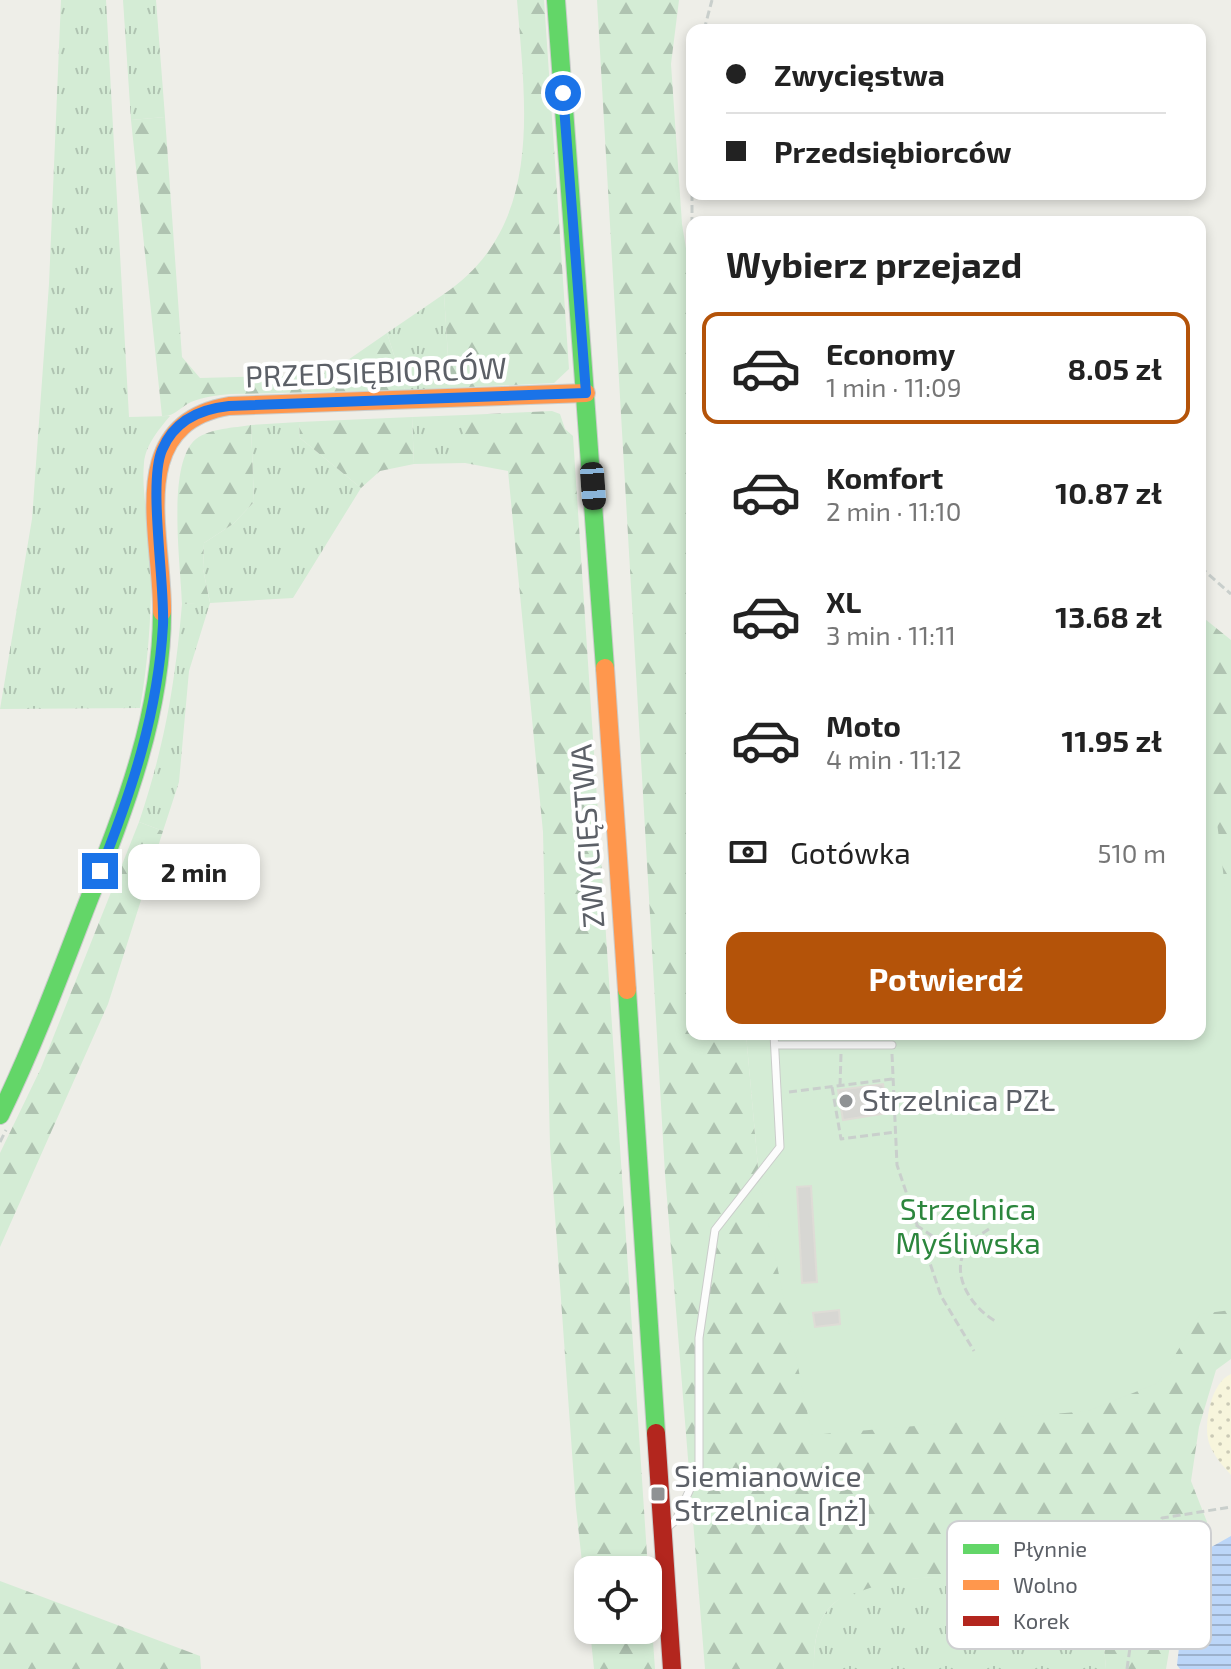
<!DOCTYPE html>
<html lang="pl">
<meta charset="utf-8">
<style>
body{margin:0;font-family:"Exo 2",sans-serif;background:#f6f6f6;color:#222;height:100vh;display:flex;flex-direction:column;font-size:30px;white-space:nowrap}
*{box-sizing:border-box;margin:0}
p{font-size:26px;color:#767676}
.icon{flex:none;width:44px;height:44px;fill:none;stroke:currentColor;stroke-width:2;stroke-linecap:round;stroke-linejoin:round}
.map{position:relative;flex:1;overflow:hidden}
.panel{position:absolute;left:686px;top:216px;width:520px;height:824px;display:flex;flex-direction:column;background:#fff;border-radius:16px;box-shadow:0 4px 12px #0003}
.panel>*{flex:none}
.banner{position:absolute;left:686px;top:24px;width:520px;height:176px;border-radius:16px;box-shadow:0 4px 12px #0003;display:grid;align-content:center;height:176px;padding:0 40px;background:#fff}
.tools{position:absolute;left:574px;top:1556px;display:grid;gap:16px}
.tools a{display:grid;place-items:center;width:88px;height:88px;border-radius:16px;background:#fff;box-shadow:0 4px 12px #0003;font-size:40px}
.end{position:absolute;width:36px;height:36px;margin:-18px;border:10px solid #1a73e8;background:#fff;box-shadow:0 0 0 4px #fff}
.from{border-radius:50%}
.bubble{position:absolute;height:56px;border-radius:16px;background:#fff;box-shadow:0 4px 12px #0003;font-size:26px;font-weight:700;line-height:56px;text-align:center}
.car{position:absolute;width:24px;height:48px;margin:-24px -12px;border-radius:10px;box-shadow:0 0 6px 2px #0007;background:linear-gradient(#222 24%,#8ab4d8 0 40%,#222 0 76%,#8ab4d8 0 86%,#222 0)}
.banner b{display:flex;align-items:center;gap:28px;height:76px;font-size:30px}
.banner b+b{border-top:2px solid #e0e0e0}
.banner i{width:20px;height:20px;background:#222}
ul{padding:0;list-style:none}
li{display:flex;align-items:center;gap:24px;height:112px;margin:0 16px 12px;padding:0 24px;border:4px solid transparent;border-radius:16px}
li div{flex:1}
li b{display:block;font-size:30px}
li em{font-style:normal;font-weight:700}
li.current{border-color:#b45309}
li>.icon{width:72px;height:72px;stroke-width:1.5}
h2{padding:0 40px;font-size:36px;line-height:96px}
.pay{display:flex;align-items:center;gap:20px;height:88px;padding:0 40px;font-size:30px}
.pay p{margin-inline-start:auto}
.button{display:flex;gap:16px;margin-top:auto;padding:16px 40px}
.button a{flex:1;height:92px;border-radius:16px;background:#b45309;color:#fff;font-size:32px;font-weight:700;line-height:92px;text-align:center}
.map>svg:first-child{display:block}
.grass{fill:url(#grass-tufts)}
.forest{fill:url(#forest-firs)}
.sand{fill:url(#sand-dots)}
.park{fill:#d4ecd5}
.water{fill:url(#water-rules)}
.building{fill:#d7d7d3;stroke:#dedcd6;stroke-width:2}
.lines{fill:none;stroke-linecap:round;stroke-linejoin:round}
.lane-casing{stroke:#caccca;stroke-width:9}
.fast-casing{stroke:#cbcccb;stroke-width:20}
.slow-casing{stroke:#cbcccb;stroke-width:20}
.jam-casing{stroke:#cbcccb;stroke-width:20}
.path{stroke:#c9cfcc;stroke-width:3;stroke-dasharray:8 4;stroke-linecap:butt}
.lane{stroke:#fcfcfc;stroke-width:7}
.fast{stroke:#63d668;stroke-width:18}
.slow{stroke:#ff974d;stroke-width:18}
.jam{stroke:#b3261e;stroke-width:18}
.route{stroke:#1a73e8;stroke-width:10}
.poi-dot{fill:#8f9294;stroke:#fff;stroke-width:3}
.labels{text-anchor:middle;stroke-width:8;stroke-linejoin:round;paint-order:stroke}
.street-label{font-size:30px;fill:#5c6067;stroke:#fff}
.poi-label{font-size:30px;fill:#5c6067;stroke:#fff;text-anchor:start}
.park-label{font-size:30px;fill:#2c863d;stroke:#fff}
.key{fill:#fff;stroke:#cecfd1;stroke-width:2}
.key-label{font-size:22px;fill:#5c6067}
</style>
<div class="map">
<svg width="1231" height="1669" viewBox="0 0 1231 1669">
<defs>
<pattern id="grass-tufts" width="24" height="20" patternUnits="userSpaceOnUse" patternTransform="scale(2)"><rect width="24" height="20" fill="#d4ecd5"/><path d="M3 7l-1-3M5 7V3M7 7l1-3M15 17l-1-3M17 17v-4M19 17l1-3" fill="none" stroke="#afc3b1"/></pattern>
<pattern id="forest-firs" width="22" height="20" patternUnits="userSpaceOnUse" patternTransform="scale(2)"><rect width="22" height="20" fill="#d4ecd5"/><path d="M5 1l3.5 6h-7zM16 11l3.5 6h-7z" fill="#afc3b1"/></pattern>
<pattern id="sand-dots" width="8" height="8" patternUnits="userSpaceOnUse" patternTransform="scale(2)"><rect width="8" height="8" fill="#f7f5dc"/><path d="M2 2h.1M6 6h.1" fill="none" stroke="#cbcab6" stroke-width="1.8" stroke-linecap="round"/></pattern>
<pattern id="water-rules" width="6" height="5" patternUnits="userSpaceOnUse" patternTransform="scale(2)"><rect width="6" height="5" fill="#bcd6f8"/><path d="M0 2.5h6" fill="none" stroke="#9cb1cd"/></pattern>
</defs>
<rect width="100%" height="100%" fill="#eeeee8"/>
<g class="grass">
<path d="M61,0H106L129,417L170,416C159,429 145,446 144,463C141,494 150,525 151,555C152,607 149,657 140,708L0,709L32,519L49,284Z"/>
<path d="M123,0H156L165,117L131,120Z"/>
<path d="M444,294L450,388L405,390L387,333Z"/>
<path d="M465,415V463L414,464L412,417Z"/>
<path d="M299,422L300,438L361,488L293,598L210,603L189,671L179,782L163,831L139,822C165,744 175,685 182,604L210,602L203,569L204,543L233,524L254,502L251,425Z"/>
<path d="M975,1576L1076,1600L1101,1613L1106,1669H814C814,1648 815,1621 832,1605C864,1574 933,1578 975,1576Z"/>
</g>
<g class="forest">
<path d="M517,0H544L569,369L554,383L450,388L444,294C545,226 525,104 517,0Z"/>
<path d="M597,0H679L671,64L682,224L692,285V1034H746L759,1178L1200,1034V615L1231,640V1359L1216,1370L1199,1427L1191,1481L1207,1522L1175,1585L1172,1634L1166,1669H1106L1101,1613C1036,1581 932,1564 864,1590C853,1594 839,1597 831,1606C815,1622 814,1648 814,1669H705L665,1174Z"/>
<path d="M165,117L182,357L200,378L317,375L345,362L387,333L405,390L231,394C217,395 204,397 191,402C180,407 175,417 162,416L131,120Z"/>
<path d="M552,411L560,414L565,429L573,436L648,1570H588V1616L576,1508L550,1146L543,832L508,471L465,463V415Z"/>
<path d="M412,417L414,464L380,471L361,488L300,438L299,422Z"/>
<path d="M251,425L254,502L233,524L204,543L203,569L210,603L182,604C181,567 166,463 196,439C211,428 234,428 251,425Z"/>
<path d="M139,822L163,831L108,1004L0,1247V1153L41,1068Z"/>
<path d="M648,1571L655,1669H594L590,1630H648Z"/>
<path d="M0,1581L200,1656L201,1669H0Z"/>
</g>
<path class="sand" d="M1231,1374V1475C1222,1465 1214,1456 1209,1443C1203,1424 1211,1382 1231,1374Z"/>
<path class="park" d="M1200,684L1231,936V1310L1200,1314L1158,1383L1088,1411L812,1435L759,1178L746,1034H1200Z"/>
<path class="water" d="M1231,1536V1669H1180L1177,1665L1185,1595L1197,1555Z"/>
<g class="building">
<path d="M883,1084L888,1113L843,1120L838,1090Z"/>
<path d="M811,1186L817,1282L802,1283L797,1187Z"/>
<path d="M839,1310L840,1324L815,1327L813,1313Z"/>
</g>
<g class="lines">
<defs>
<g id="lane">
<path d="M775,1045H892"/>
<path d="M666,1529L676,1520L699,1469V1338L715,1230L780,1147L774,1034"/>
</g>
<g id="fast">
<path d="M556,0L605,668"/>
<path d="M627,990L656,1433"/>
<path d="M0,1115C32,1049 58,980 84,912C122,815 162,718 162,612"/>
</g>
<g id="slow">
<path d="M162,612C163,536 123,424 229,406L586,393"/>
<path d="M605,668L627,990"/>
</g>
<path id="jam" d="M656,1433L672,1669"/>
</defs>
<use href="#lane" class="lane-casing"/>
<use href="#fast" class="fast-casing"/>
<use href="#slow" class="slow-casing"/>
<use href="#jam" class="jam-casing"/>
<g class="path">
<path d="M704,30L712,0"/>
<path d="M692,133V243"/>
<path d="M1200,567L1231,594"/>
<path d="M892,1054L897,1165L941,1296L974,1351"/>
<path d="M840,1086L841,1054"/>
<path d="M832,1087L841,1139L895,1132"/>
<path d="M789,1092L892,1079"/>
<path d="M893,1100H937"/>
<path d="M0,1142L6,1130"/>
<path d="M916,1225L962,1256"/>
<path d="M989,1229C982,1234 973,1238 968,1245C948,1273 971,1308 997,1322"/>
<path d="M1127,1669L1144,1548L1162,1518L1231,1507"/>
</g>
<use href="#lane" class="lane"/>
<use href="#fast" class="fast"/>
<use href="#slow" class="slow"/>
<use href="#jam" class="jam"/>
</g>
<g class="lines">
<path class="route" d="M100,871C132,791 158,712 163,625C165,583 148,483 162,450C174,421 200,409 229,406L586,393L563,93"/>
</g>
<g class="poi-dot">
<circle cx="846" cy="1101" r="8"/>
<rect x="650" y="1486" width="16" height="16" rx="4"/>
</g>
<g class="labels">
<g class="street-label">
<text transform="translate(376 373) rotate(-2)" y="10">PRZEDSIĘBIORCÓW</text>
<text transform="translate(588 836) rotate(-94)" y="10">ZWYCIĘSTWA</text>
</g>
<g class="poi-label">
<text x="862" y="1111">Strzelnica PZŁ</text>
<text x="674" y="1487">Siemianowice<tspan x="674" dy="34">Strzelnica [nż]</tspan></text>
</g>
<g class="park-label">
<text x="968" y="1220">Strzelnica<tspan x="968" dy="34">Myśliwska</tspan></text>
</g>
</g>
<rect x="947" y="1521" width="264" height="128" rx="12" class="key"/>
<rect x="963" y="1544" width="36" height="10" fill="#63d668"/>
<rect x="963" y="1580" width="36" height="10" fill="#ff974d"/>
<rect x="963" y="1616" width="36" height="10" fill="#b3261e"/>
<g class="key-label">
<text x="1013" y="1557">Płynnie</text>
<text x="1013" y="1593">Wolno</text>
<text x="1013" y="1629">Korek</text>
</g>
</svg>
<div class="tools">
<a><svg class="icon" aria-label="locate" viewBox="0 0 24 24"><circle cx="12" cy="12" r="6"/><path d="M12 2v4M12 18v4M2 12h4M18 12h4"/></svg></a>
</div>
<i class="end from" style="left:563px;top:93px"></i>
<i class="end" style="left:100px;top:871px"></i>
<div class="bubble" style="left:128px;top:844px;width:132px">2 min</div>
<i class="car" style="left:593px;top:486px;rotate:176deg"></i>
<div class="banner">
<b><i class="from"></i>Zwycięstwa</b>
<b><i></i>Przedsiębiorców</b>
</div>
<section class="panel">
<h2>Wybierz przejazd</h2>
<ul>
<li class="current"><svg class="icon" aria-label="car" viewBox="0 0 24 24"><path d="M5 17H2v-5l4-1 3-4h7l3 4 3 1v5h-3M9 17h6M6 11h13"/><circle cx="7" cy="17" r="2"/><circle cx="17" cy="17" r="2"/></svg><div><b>Economy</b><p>1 min · 11:09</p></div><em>8.05 zł</em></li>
<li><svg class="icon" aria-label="car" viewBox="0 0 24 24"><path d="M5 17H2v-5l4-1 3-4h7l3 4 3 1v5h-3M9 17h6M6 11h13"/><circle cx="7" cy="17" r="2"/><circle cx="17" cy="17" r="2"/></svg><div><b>Komfort</b><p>2 min · 11:10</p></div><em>10.87 zł</em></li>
<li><svg class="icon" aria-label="car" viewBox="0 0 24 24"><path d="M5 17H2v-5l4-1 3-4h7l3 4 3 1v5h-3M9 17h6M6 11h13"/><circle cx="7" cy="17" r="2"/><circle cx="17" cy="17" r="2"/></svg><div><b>XL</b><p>3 min · 11:11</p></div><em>13.68 zł</em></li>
<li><svg class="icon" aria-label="car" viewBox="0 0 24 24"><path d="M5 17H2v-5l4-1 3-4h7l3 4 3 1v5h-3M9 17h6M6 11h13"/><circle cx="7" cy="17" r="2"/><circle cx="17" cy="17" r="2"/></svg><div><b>Moto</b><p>4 min · 11:12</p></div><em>11.95 zł</em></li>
</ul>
<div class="pay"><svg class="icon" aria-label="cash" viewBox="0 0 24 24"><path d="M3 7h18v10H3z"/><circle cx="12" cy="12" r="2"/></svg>Gotówka<p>510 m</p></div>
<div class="button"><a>Potwierdź</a></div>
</section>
</div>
